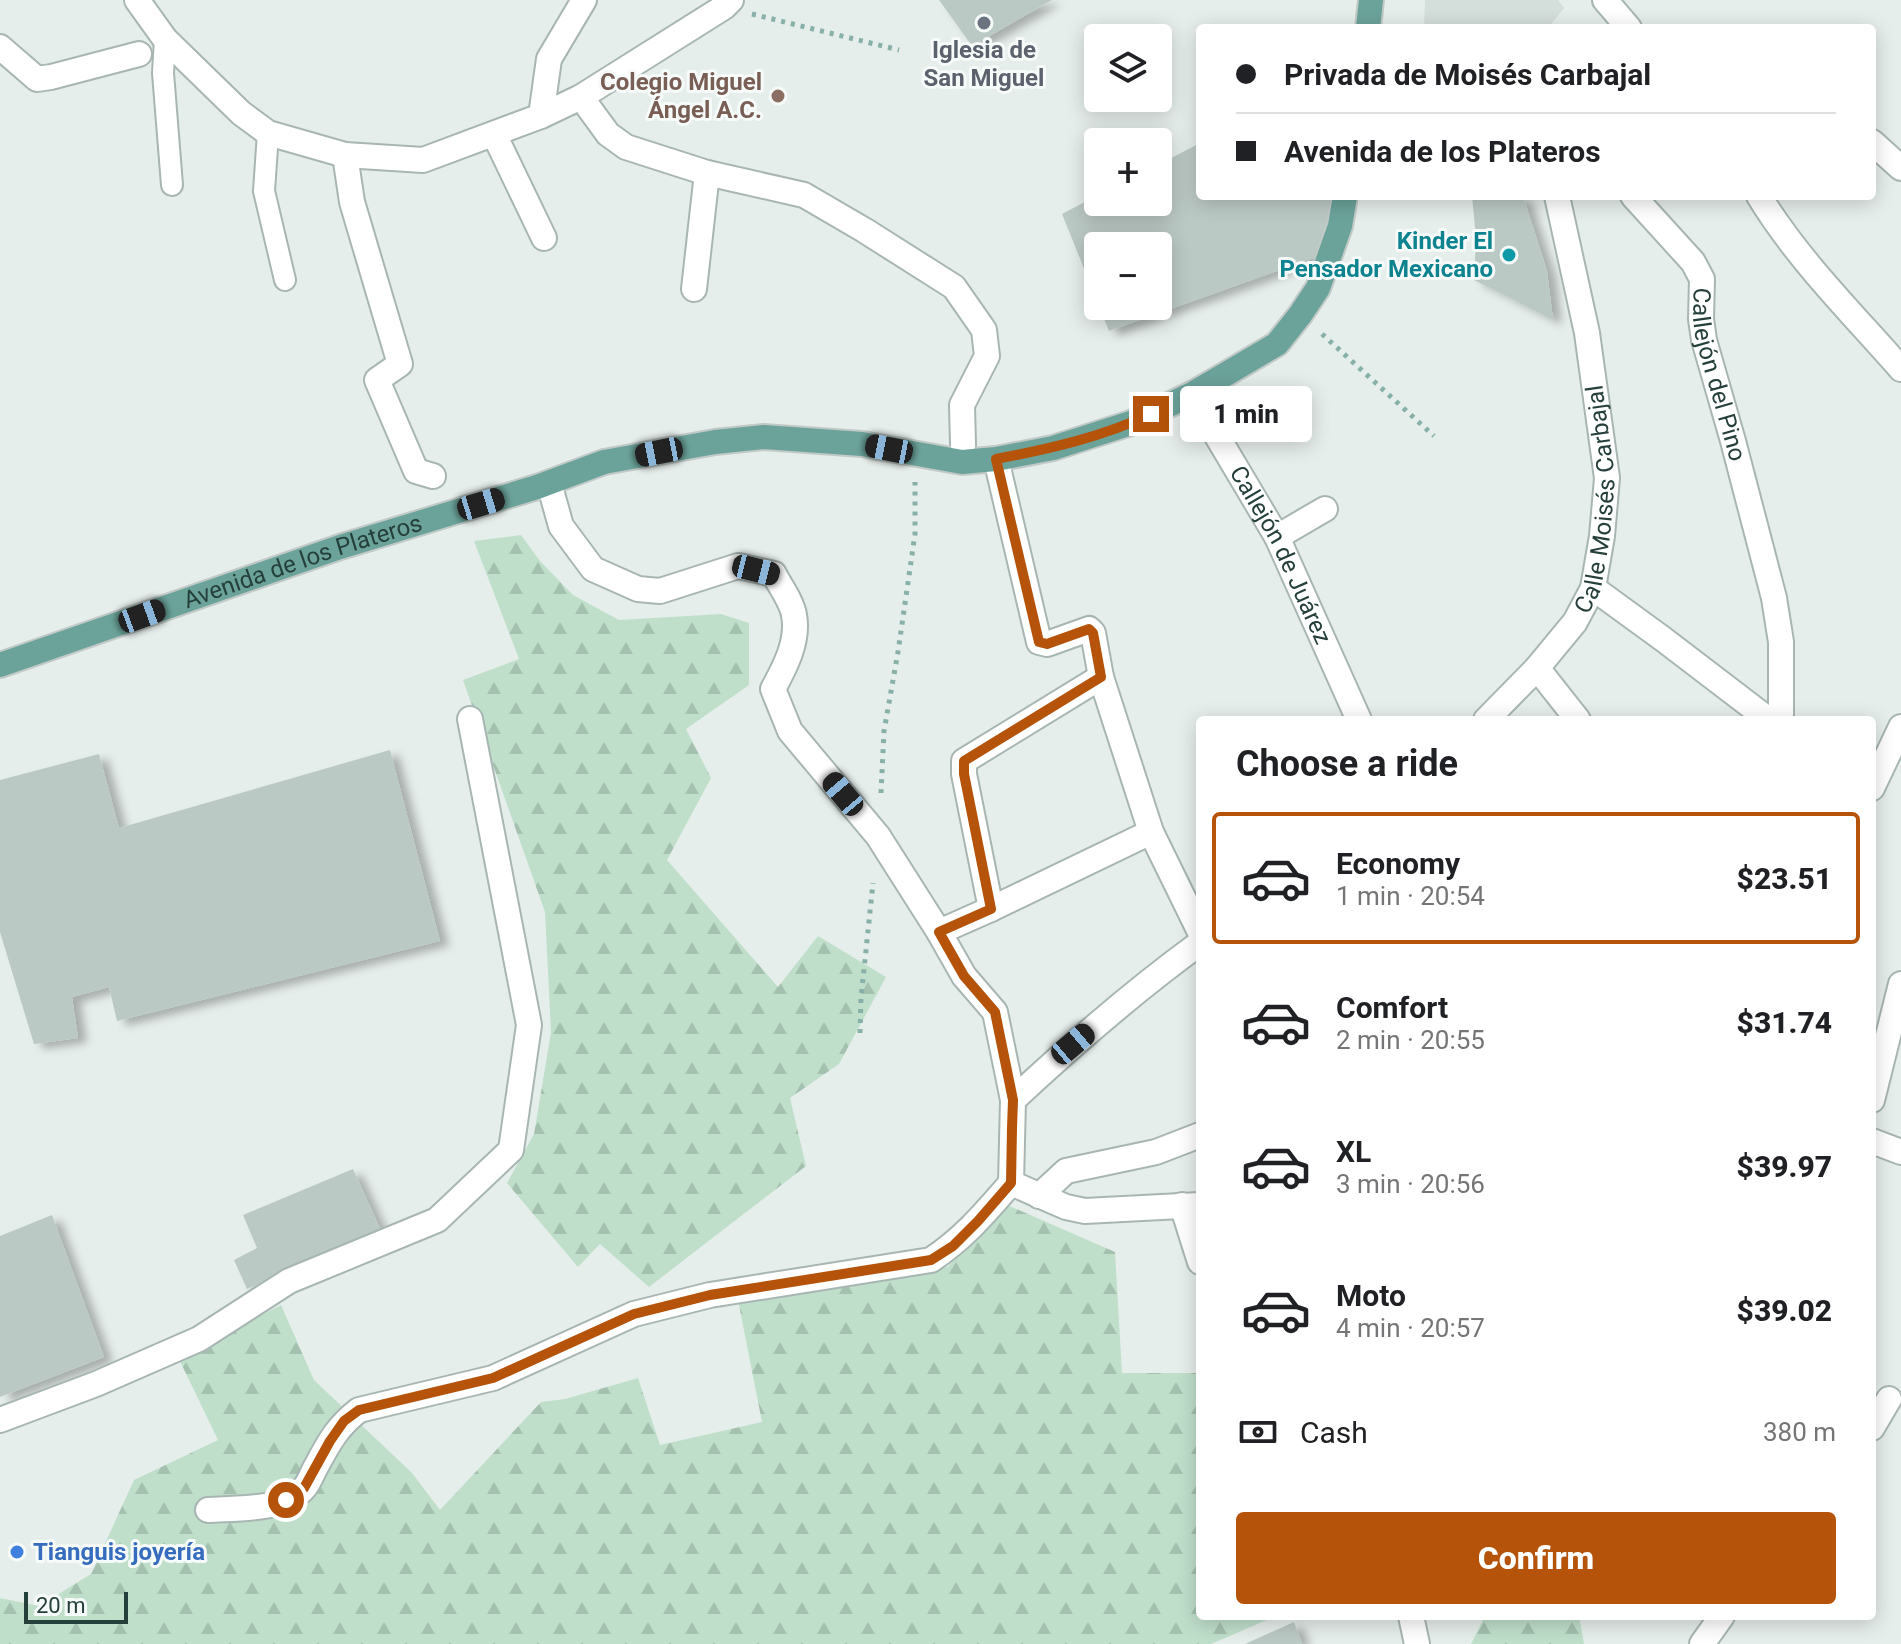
<!DOCTYPE html>
<meta charset="utf-8">
<style>
body{margin:0;font-family:Roboto,sans-serif;background:#f6f6f6;color:#202124;height:100vh;display:flex;flex-direction:column;font-size:30px;white-space:nowrap}
*{box-sizing:border-box;margin:0}
p{font-size:26px;color:#757577}
.icon{flex:none;width:44px;height:44px;fill:none;stroke:currentColor;stroke-width:2;stroke-linecap:round;stroke-linejoin:round}
.map{position:relative;flex:1;overflow:hidden}
.panel{position:absolute;left:1196px;top:716px;width:680px;height:904px;display:flex;flex-direction:column;background:#fff;border-radius:8px;box-shadow:0 4px 20px #0003}
.panel>*{flex:none}
.guide{position:absolute;left:1196px;top:24px;width:680px;height:176px;border-radius:8px;box-shadow:0 4px 20px #0003;display:grid;align-content:center;height:176px;padding:0 40px;background:#fff}
.tools{position:absolute;left:1084px;top:24px;display:grid;gap:16px}
.tools a{display:grid;place-items:center;width:88px;height:88px;border-radius:8px;background:#fff;box-shadow:0 4px 20px #0003;font-size:40px}
.scale{position:absolute;left:24px;bottom:20px;width:104px;box-sizing:border-box;padding-left:8px;border:4px solid #25403b;border-top:0;font-size:22px;line-height:28px;white-space:nowrap;color:#25403b;-webkit-text-stroke:6px #f6faf9;paint-order:stroke}
.end{position:absolute;width:36px;height:36px;margin:-18px;border:10px solid #b45309;background:#fff;box-shadow:0 0 0 4px #fff}
.from{border-radius:50%}
.bubble{position:absolute;height:56px;border-radius:8px;background:#fff;box-shadow:0 4px 20px #0003;font-size:26px;font-weight:800;line-height:56px;text-align:center}
.car{position:absolute;width:24px;height:48px;margin:-24px -12px;border-radius:10px;box-shadow:0 0 6px 2px #0007;background:linear-gradient(#222 24%,#8ab4d8 0 40%,#222 0 76%,#8ab4d8 0 86%,#222 0)}
.guide b{display:flex;align-items:center;gap:28px;height:76px;font-size:30px}
.guide b+b{border-top:2px solid #e0e0e0}
.guide i{width:20px;height:20px;background:#202124}
ul{padding:0;list-style:none}
li{display:flex;align-items:center;gap:24px;height:132px;margin:0 16px 12px;padding:0 24px;border:4px solid transparent;border-radius:8px}
li div{flex:1}
li b{display:block;font-size:30px}
li em{font-style:normal;font-weight:800}
li.selected{border-color:#b45309}
li>.icon{width:72px;height:72px;stroke-width:1.5}
h2{padding:0 40px;font-size:36px;line-height:96px}
.pay{display:flex;align-items:center;gap:20px;height:88px;padding:0 40px;font-size:30px}
.pay p{margin-inline-start:auto}
.primary-button{display:flex;gap:16px;margin-top:auto;padding:16px 40px}
.primary-button a{flex:1;height:92px;border-radius:8px;background:#b45309;color:#fff;font-size:32px;font-weight:800;line-height:92px;text-align:center}
.map>svg:first-child{display:block}
.built{fill:#d4deda}
.forest{fill:url(#forest-firs)}
.building{fill:#bbc9c5;filter:url(#shadow)}
.lines{fill:none;stroke-linecap:round;stroke-linejoin:round}
.service-casing{stroke:#a8b6b3;stroke-width:24}
.pedestrian-casing{stroke:#a8b6b3;stroke-width:28}
.minor-casing{stroke:#a8b6b3;stroke-width:28}
.primary-casing{stroke:#c2cac8;stroke-width:28}
.path{stroke:#87b1a8;stroke-width:5;stroke-dasharray:4 6;stroke-linecap:butt}
.service{stroke:#fff;stroke-width:20}
.pedestrian{stroke:#fff;stroke-width:24}
.minor{stroke:#fff;stroke-width:24}
.primary{stroke:#6ba39a;stroke-width:24}
.route{stroke:#b45309;stroke-width:10}
.worship-dot{fill:#6b7280;stroke:#f6faf9;stroke-width:3}
.education-dot{fill:#8d6e63;stroke:#f6faf9;stroke-width:3}
.culture-dot{fill:#0f9aa8;stroke:#f6faf9;stroke-width:3}
.shop-dot{fill:#3f7fe0;stroke:#f6faf9;stroke-width:3}
.labels{text-anchor:middle;stroke-width:6;stroke-linejoin:round;paint-order:stroke}
.worship-label{font-size:24px;font-weight:bold;fill:#5b616d;stroke:#f6faf9}
.education-label{font-size:24px;font-weight:bold;fill:#785e54;stroke:#f6faf9;text-anchor:end}
.culture-label{font-size:24px;font-weight:bold;fill:#0d838f;stroke:#f6faf9;text-anchor:end}
.street-label{font-size:24px;fill:#25403b;stroke:#f6faf9}
.shop-label{font-size:24px;font-weight:bold;fill:#366cbe;stroke:#f6faf9;text-anchor:start}
</style>
<div class="map">
<svg width="1901" height="1644" viewBox="0 0 1901 1644">
<defs>
<pattern id="forest-firs" width="22" height="20" patternUnits="userSpaceOnUse" patternTransform="scale(2)"><rect width="22" height="20" fill="#bfdfcb"/><path d="M5 1l3.5 6h-7zM16 11l3.5 6h-7z" fill="#a4c0af"/></pattern>
<filter id="shadow"><feDropShadow dx="9" dy="5" stdDeviation="4" flood-color="#0004"/></filter>
</defs>
<rect width="100%" height="100%" fill="#e6eeeb"/>
<path class="built" d="M1425,0H1558L1564,8L1548,28H1424Z"/>
<g class="forest">
<path d="M521,535L540,561L573,595L619,620L721,614L749,623V685L686,729L711,778L667,860L778,987L818,936L886,977L839,1064L790,1098L806,1166L649,1287L600,1244L578,1267L507,1183L534,1134L551,1032L545,912L463,680L519,659L474,541Z"/>
<path d="M998,1201L1115,1252L1122,1373H1200V1616H1276L1211,1644H0V1598L39,1606L91,1574L134,1480L218,1440L178,1357L281,1305L314,1380L412,1473L440,1510L541,1402L565,1399L638,1378L660,1445L762,1422L737,1295L948,1267Z"/>
<path d="M1485,1616H1579L1584,1644H1471Z"/>
</g>
<g class="building">
<path d="M939,0H1052L972,46Z"/>
<path d="M1200,143V196H1334L1319,256L1109,331L1099,306H1158V246H1098V303L1062,214L1098,195V202H1158V165Z"/>
<path d="M1472,196H1523L1547,271L1553,320L1474,280L1476,238Z"/>
<path d="M390,750L440,941L117,1021L109,987L72,997L78,1038L34,1044L0,932V780L99,754L119,828Z"/>
<path d="M353,1169L382,1233L247,1289L234,1260L257,1248L243,1215Z"/>
<path d="M52,1215L104,1357L0,1397V1236Z"/>
<path d="M1294,1622L1302,1644H1245Z"/>
</g>
<g class="lines">
<defs>
<g id="service">
<path d="M165,39L163,73L172,185"/>
<path d="M268,133L264,191L285,280"/>
</g>
<g id="pedestrian">
<path d="M581,97L608,134L626,147L707,173L804,195L864,230L954,287L984,330L987,356L962,405L963,445"/>
<path d="M345,155L352,202L400,364L377,380L416,471L433,476"/>
<path d="M694,289L707,173"/>
</g>
<g id="minor">
<path d="M137,0L165,39L241,113L268,133L345,155L423,160L541,116L581,97L724,7L731,0"/>
<path d="M1605,0L1629,28"/>
<path d="M0,47L37,79L51,77L139,54"/>
<path d="M541,116L549,59L584,0"/>
<path d="M494,134L544,238"/>
<path d="M1872,142L1901,168"/>
<path id="s1" d="M1633,196L1693,262L1702,279L1701,319L1704,340L1733,441L1774,598L1781,642V720"/>
<path d="M1759,196C1798,260 1852,313 1901,369"/>
<path id="s2" d="M1192,394L1277,537L1359,720"/>
<path d="M996,459L1039,642L1047,644L1089,629L1093,633L1101,677L1151,832L1200,932"/>
<path d="M549,483L561,526L593,569L638,589L660,591L738,566L774,574C780,586 792,602 794,615C799,641 785,667 773,689L790,731L878,836L939,932L964,976L995,1012L1013,1100L1011,1183"/>
<path d="M1277,537L1325,509"/>
<path d="M1593,588L1663,639L1769,720"/>
<path d="M1537,668L1578,720"/>
<path id="s3" d="M1486,720L1537,668L1575,622L1593,588L1602,536L1607,478L1587,333L1557,196"/>
<path d="M1872,788L1901,727"/>
<path d="M991,909L964,774V761L1101,677"/>
<path d="M939,932L991,909L1151,832"/>
<path d="M1013,1100C1073,1044 1134,991 1200,943"/>
<path d="M1872,1100L1901,984"/>
<path d="M1872,1141L1901,1152"/>
<path d="M1011,1183L1066,1207L1085,1211L1200,1205"/>
<path d="M1039,1196L1066,1171L1156,1152L1200,1135"/>
<path d="M1182,1205L1200,1262"/>
<path d="M0,1420L96,1384L199,1339L289,1281L437,1220L511,1150L529,1025L470,719"/>
<path d="M1872,1428L1889,1399"/>
<path d="M208,1510C236,1508 285,1511 305,1487C310,1481 313,1471 317,1465C329,1442 338,1426 359,1410L493,1378L634,1314L710,1295L931,1260C964,1238 985,1213 1011,1183"/>
<path d="M1411,1616L1417,1644"/>
<path d="M1702,1644L1722,1616"/>
</g>
<g id="primary">
<path d="M1368,28L1371,0"/>
<path id="s4" d="M0,665L340,547L537,487L604,462L715,442L764,437L862,444L962,462L996,459L1053,448L1131,423L1192,394L1277,344L1300,315L1318,288L1340,226L1345,196"/>
</g>
</defs>
<use href="#service" class="service-casing"/>
<use href="#pedestrian" class="pedestrian-casing"/>
<use href="#minor" class="minor-casing"/>
<use href="#primary" class="primary-casing"/>
<g class="path">
<path d="M752,14L899,50"/>
<path d="M1322,334L1434,436"/>
<path d="M881,793L884,731L898,652L915,534V482"/>
<path d="M860,1033L861,998L873,883"/>
</g>
<use href="#service" class="service"/>
<use href="#pedestrian" class="pedestrian"/>
<use href="#minor" class="minor"/>
<use href="#primary" class="primary"/>
</g>
<g class="lines">
<path class="route" d="M286,1500L304,1488L330,1441L344,1421L359,1410L493,1378L634,1314L710,1295L931,1260L953,1246L978,1221L1011,1183L1012,1128L1013,1100L995,1012L964,976L939,932L991,909L964,774V761L1101,677L1093,633L1089,629L1047,644L1039,642L996,459C1049,449 1102,437 1151,414"/>
</g>
<circle class="worship-dot" cx="984" cy="23" r="8"/>
<circle class="education-dot" cx="778" cy="96" r="8"/>
<circle class="culture-dot" cx="1509" cy="255" r="8"/>
<circle class="shop-dot" cx="17" cy="1552" r="8"/>
<g class="labels">
<g class="worship-label">
<text x="984" y="58">Iglesia de<tspan x="984" dy="28">San Miguel</tspan></text>
</g>
<g class="education-label">
<text x="762" y="90">Colegio Miguel<tspan x="762" dy="28">Ángel A.C.</tspan></text>
</g>
<g class="culture-label">
<text x="1493" y="249">Kinder El<tspan x="1493" dy="28">Pensador Mexicano</tspan></text>
</g>
<g class="street-label">
<text dy="8" stroke="none"><textPath href="#s1" startOffset="206">Callejón del Pino</textPath></text>
<text dy="8" stroke="none"><textPath href="#s3" startOffset="260">Calle Moisés Carbajal</textPath></text>
<text dy="8" stroke="none"><textPath href="#s2" startOffset="184">Callejón de Juárez</textPath></text>
<text dy="8" stroke="none"><textPath href="#s4" startOffset="320">Avenida de los Plateros</textPath></text>
</g>
<g class="shop-label">
<text x="33" y="1560">Tianguis joyería</text>
</g>
</g>
</svg>
<div class="tools">
<a><svg class="icon" aria-label="layers" viewBox="0 0 24 24"><path d="M12 4l9 5-9 5-9-5zM3 14l9 5 9-5"/></svg></a>
<a>+</a>
<a>−</a>
</div>
<div class="scale">20 m</div>
<i class="end from" style="left:286px;top:1500px"></i>
<i class="end" style="left:1151px;top:414px"></i>
<div class="bubble" style="left:1180px;top:386px;width:132px">1 min</div>
<i class="car" style="left:889px;top:449px;rotate:281deg"></i>
<i class="car" style="left:659px;top:452px;rotate:259deg"></i>
<i class="car" style="left:481px;top:504px;rotate:73deg"></i>
<i class="car" style="left:756px;top:570px;rotate:104deg"></i>
<i class="car" style="left:142px;top:616px;rotate:70deg"></i>
<i class="car" style="left:843px;top:794px;rotate:320deg"></i>
<i class="car" style="left:1073px;top:1044px;rotate:50deg"></i>
<div class="guide">
<b><i class="from"></i>Privada de Moisés Carbajal</b>
<b><i></i>Avenida de los Plateros</b>
</div>
<section class="panel">
<h2>Choose a ride</h2>
<ul>
<li class="selected"><svg class="icon" aria-label="car" viewBox="0 0 24 24"><path d="M5 17H2v-5l4-1 3-4h7l3 4 3 1v5h-3M9 17h6M6 11h13"/><circle cx="7" cy="17" r="2"/><circle cx="17" cy="17" r="2"/></svg><div><b>Economy</b><p>1 min · 20:54</p></div><em>$23.51</em></li>
<li><svg class="icon" aria-label="car" viewBox="0 0 24 24"><path d="M5 17H2v-5l4-1 3-4h7l3 4 3 1v5h-3M9 17h6M6 11h13"/><circle cx="7" cy="17" r="2"/><circle cx="17" cy="17" r="2"/></svg><div><b>Comfort</b><p>2 min · 20:55</p></div><em>$31.74</em></li>
<li><svg class="icon" aria-label="car" viewBox="0 0 24 24"><path d="M5 17H2v-5l4-1 3-4h7l3 4 3 1v5h-3M9 17h6M6 11h13"/><circle cx="7" cy="17" r="2"/><circle cx="17" cy="17" r="2"/></svg><div><b>XL</b><p>3 min · 20:56</p></div><em>$39.97</em></li>
<li><svg class="icon" aria-label="car" viewBox="0 0 24 24"><path d="M5 17H2v-5l4-1 3-4h7l3 4 3 1v5h-3M9 17h6M6 11h13"/><circle cx="7" cy="17" r="2"/><circle cx="17" cy="17" r="2"/></svg><div><b>Moto</b><p>4 min · 20:57</p></div><em>$39.02</em></li>
</ul>
<div class="pay"><svg class="icon" aria-label="cash" viewBox="0 0 24 24"><path d="M3 7h18v10H3z"/><circle cx="12" cy="12" r="2"/></svg>Cash<p>380 m</p></div>
<div class="primary-button"><a>Confirm</a></div>
</section>
</div>
